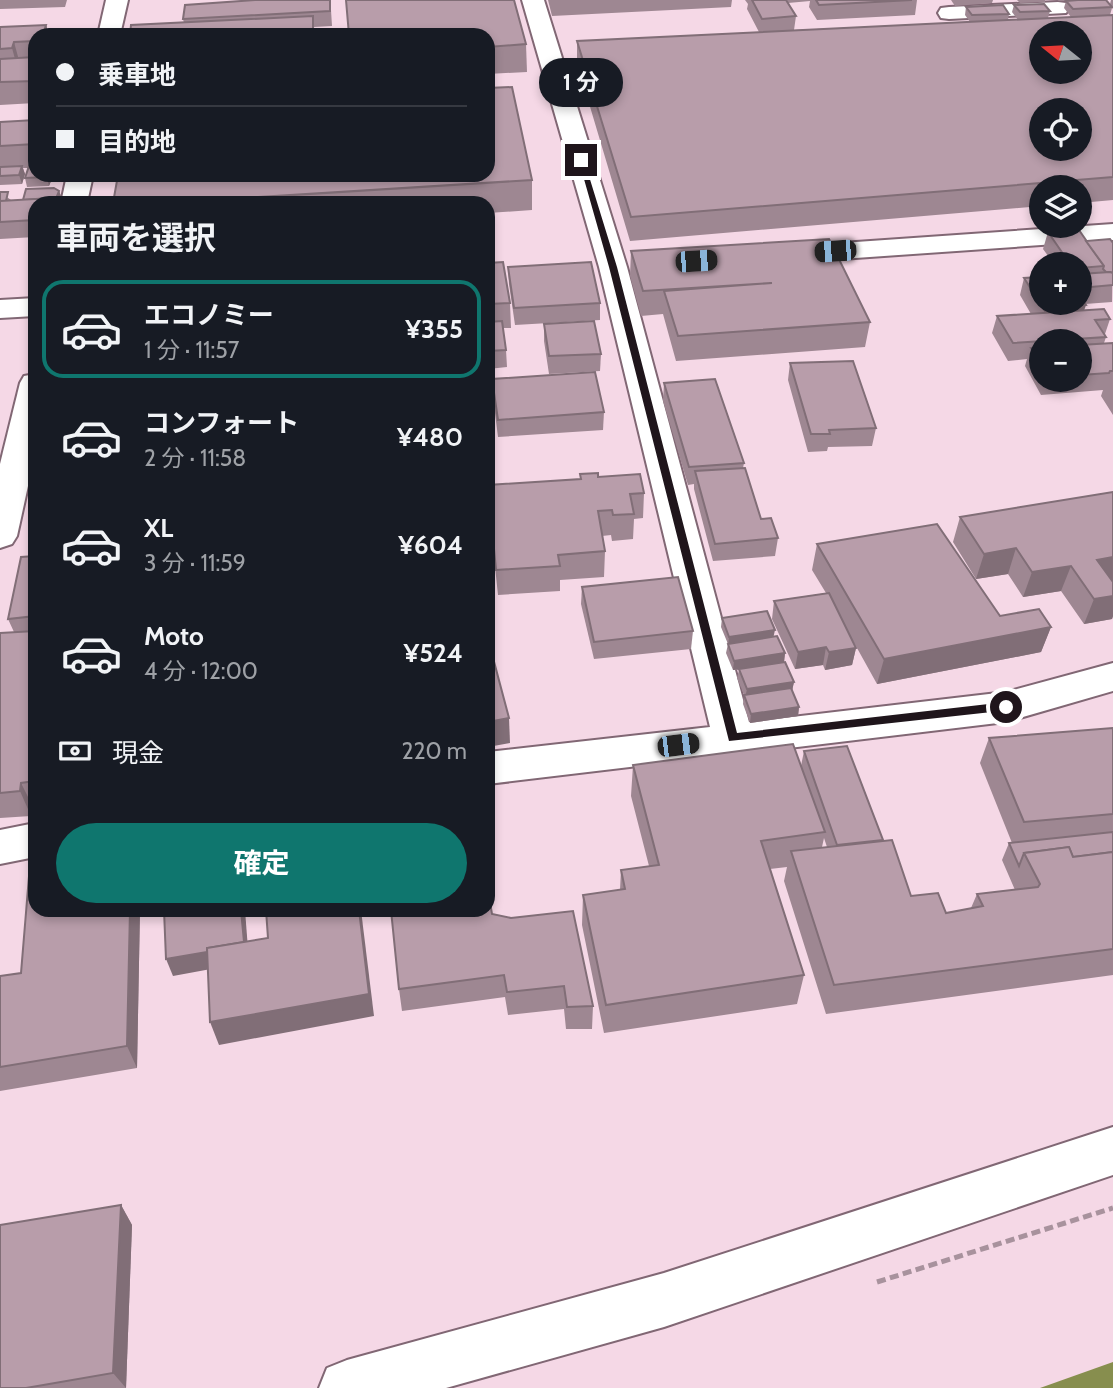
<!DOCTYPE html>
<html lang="ja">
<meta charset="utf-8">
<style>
body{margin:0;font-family:Cabin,"Noto Sans JP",sans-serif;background:#20242c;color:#f1f3f6;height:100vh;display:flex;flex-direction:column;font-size:26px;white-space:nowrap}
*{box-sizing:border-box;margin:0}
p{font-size:23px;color:#9ea1a6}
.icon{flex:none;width:38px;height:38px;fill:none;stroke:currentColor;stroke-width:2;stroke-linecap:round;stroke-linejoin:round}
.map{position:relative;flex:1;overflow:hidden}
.drawer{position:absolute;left:28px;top:196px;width:467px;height:721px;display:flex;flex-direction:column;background:#171b24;border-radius:21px;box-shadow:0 4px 10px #0003}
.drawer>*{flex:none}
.hud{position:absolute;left:28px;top:28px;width:467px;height:154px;border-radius:21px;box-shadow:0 4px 10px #0003;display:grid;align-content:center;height:154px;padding:0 28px;background:#171b24}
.needle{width:46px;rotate:288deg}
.tools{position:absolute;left:1029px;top:21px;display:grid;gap:14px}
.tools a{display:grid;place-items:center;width:63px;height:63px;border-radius:50%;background:#171b24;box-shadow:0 4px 10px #0003;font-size:35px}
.end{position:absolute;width:32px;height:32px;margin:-16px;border:9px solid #1f151b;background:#fff;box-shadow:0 0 0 4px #fff}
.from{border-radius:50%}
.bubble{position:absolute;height:49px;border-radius:24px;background:#171b24;box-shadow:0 4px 10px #0003;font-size:23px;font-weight:700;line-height:49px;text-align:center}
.car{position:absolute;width:21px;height:42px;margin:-21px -10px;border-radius:9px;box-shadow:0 0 5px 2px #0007;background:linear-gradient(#222 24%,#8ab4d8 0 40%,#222 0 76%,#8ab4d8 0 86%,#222 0)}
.hud b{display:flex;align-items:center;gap:24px;height:66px;font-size:26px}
.hud b+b{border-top:2px solid #363941}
.hud i{width:18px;height:18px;background:#f1f3f6}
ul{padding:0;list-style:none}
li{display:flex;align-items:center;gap:21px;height:98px;margin:0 14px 10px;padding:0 14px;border:4px solid transparent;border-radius:21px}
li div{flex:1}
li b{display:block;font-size:26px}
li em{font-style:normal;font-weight:700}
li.selected{border-color:#0f766e}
li>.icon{width:63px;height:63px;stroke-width:1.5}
h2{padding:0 28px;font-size:32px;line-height:84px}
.pay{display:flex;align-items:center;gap:18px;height:77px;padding:0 28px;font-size:26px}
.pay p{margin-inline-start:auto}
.cta{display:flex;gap:14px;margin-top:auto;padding:14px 28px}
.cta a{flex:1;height:80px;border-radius:42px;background:#0f766e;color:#fff;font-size:28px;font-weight:700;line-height:80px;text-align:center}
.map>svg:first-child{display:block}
.water{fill:#878e4e}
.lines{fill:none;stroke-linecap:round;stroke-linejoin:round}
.minor-casing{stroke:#816774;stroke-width:4}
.path{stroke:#a8929d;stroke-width:5;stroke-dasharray:9 4.5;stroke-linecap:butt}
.minor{fill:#fff;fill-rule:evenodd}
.wall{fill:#9e8792;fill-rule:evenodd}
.shaded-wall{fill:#816e77}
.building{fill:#b89daa;stroke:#816e77;stroke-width:2;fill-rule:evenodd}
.route{fill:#1f151b}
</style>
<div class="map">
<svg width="1113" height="1388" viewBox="0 0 1113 1388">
<rect width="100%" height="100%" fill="#f5d8e6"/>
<path class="water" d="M1113,1362V1388H1040Z"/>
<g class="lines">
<defs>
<g id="minor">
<path d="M106,0H128L120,35H98Z"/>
<path d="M522,0H544L627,267L749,722L1006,692L1113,663V691L1006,722L488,784V752L710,727L599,267Z"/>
<path d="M1058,2L1066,3L1069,8L1066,13L949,19L941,18L938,13L941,8L949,7Z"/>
<path d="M67,175H93L87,203H61Z"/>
<path d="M1113,224V240L784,263L774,261L770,255L774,249L784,247Z"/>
<path d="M35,298V316L0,318V300Z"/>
<path d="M35,374V454L17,536L12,544L0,548V464L20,383L24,376Z"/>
<path d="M35,823V857L0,864V830Z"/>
<path d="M1113,1127V1175L664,1327L446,1388H319L327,1368L347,1360L664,1273Z"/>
</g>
</defs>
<use href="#minor" class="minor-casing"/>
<path class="path" d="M877,1282L1113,1208"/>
<use href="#minor" class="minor"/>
</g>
<g class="wall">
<path d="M0,0H67L65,7L0,9Z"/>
<path d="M548,0H732L731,7L552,16Z"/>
<path d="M745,0H917L915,15L817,20L809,7L810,1L788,3L796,16L794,30L970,22L965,15L966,7L1009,14L1008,20H1018L1012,12L1014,5L1050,11L1048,18L1113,15V200L1080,203V187H1041V206L630,241L577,63V41L759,32L747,9L748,4Z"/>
<path d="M951,0H993L992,3L955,6Z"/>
<path d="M1017,0H1045V2L1020,3Z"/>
<path d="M1057,0H1106L1110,4L1111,0H1113V9L1112,8L1110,15L1071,17L1064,8L1066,1H1059Z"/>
<path d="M331,10L332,26L314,27L315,35L184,23L183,19Z"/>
<path d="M46,25L49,35H35V103L0,105V27Z"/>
<path d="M488,35L526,44L527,72L488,74Z"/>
<path d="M35,120V175H63L61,180L51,181L49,186L27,187L25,178L28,168H23L25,174L22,184L0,185V122Z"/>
<path d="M532,180V210L488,213V203H113Z"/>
<path d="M59,191L62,199L60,203H35V237L0,239V192L11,200H23Z"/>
<path d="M1048,232L1086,241L1113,243L1112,302L1085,304L1084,310L1110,319L1105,334L1106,337L1104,343H1113V415L1101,396L1103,390L1041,395L1025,366L1027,359L1008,361L992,333L997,316L1031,314L1020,295L1024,278L1080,303V264H1054L1043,249ZM1041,341H1080V380H1041Z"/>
<path d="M631,251L870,322L865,347L676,361L663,314L641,316L630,276Z"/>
<path d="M488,263L510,303L511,328H503L506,350L507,367L488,369Z"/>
<path d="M508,267L600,303V320L515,325L509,284Z"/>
<path d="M544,324L601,354L600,371L549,374L544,341Z"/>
<path d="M790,363L876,428L872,446L828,447L827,451L808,452L788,380Z"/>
<path d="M492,379L604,412L603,430L498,437L493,397Z"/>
<path d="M664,383L744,463L743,468L761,519L778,538L775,556L713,561L694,489V484L688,485L663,401Z"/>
<path d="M488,403L491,437H488Z"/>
<path d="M35,460V509L32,500L35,486L30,473Z"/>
<path d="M580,474L598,477L644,493L643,518L634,519L633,539L612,541L611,535L602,536L605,551L604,577L560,580V591L498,595L489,510L488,485L580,479Z"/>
<path d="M960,517L1112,581L1113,616L1112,619L1084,624L1061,591L1023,597L1008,574L976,579L953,542Z"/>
<path d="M817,544L1000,616L1051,627L1041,652L877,684L852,639L856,648L852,665L825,670L823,665L795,669L772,619L774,601L826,593L812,570Z"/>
<path d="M35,556V807H33L31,816L0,818V633L14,632L8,619Z"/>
<path d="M582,587L693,631L691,649L594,659L581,604Z"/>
<path d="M722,618L774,637L785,653L784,662L794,682L792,690L799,707L798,716L750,723L743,704L744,695L737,678L739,670H733L726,653L728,644L721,627Z"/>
<path d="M1113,728V975L826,1014L784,881L787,867L770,869L804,975L797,1004L604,1033L582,925L583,895L620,890L621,870L649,866L631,796L633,765L801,766L804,751L883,840L911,896L946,913L971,908L977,894L1015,890L1002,860L1009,843H1012L980,763L989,738ZM824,838L827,847H822Z"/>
<path d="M35,910H140L137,1068L0,1091V976L21,973Z"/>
<path d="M492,914L593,1006L592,1029H566L564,1009L508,1015L505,997L402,1011L399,989Z"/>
<path d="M121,1205L132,1225L126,1388H0Z"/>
</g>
<g class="shaded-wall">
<path d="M46,25L49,35H43Z"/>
<path d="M14,42L20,64L18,70L12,48Z"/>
<path d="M22,166L25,174L22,184L19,175Z"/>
<path d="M47,175H49L51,181L49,186L47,177Z"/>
<path d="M59,191L62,199L60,203H56L55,201Z"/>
<path d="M1086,305L1080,322L1040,328L1045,311Z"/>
<path d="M1016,548L1008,574L976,579L984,554Z"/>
<path d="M1113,557V581L1087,585L1097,560Z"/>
<path d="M1071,566L1061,591L1023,597L1032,572Z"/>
<path d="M1113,596V616L1112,619L1084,624L1094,599Z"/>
<path d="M1051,627L1041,652L877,684L884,659Z"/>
<path d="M775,630L773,639L728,646L729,637Z"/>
<path d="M826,647L823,665L795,669L798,652Z"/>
<path d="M856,648L852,665L825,670L829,652Z"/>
<path d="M785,653L784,662L733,670L734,661Z"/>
<path d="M794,682L792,691L745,698L747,689Z"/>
<path d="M799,707L798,716L750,723L751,714Z"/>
<path d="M509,718L510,743L488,747V722Z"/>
<path d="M21,783L33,807L31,816L20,791Z"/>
<path d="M130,910H140L137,1068L127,1046Z"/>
<path d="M241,910H245L249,962L173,976L166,959Z"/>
<path d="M359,910H361L374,1016L219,1045L210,1022Z"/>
<path d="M121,1205L132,1225L126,1388L113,1373Z"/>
</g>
<g class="building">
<path d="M255,0H330V11L183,19L185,5Z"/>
<path d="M346,0H514L526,44L488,47V35H349Z"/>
<path d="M752,0H786L796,16L762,19Z"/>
<path d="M816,0H912L819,5Z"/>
<path d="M1078,0H1106L1112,7L1073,9L1066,1Z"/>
<path d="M1044,4L1050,11L1020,12L1014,5Z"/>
<path d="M1003,5L1009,14L972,15L966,7Z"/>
<path d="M1113,15V177L631,217L577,41ZM1041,33H1080V72H1041ZM1041,110H1080V149H1041Z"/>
<path d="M313,16V35H130L131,25Z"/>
<path d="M46,25L43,35H35V41L14,42L12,48L0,49V27Z"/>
<path d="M35,57V81L0,82V59Z"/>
<path d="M512,87L532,180L164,203H113L118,175H488V88Z"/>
<path d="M35,120V144L0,146V122Z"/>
<path d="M22,166L19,175L0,176V167Z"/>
<path d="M29,166H35V175H47V177L25,178Z"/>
<path d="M54,188L59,191L55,201H53L52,198L23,200L26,189Z"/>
<path d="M0,192H8L6,201H0Z"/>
<path d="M52,198L51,203H35V220L0,222V201Z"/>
<path d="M1079,230L1104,266L1080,268V264H1070L1048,232Z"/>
<path d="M829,239L870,322L678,336L664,291L772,283L643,291L631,251Z"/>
<path d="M1110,239L1113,243V273L1110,272H1106L1103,269L1104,266L1086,241Z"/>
<path d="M503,262L510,303L488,304V263Z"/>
<path d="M591,262L600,303L514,308L508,267Z"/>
<path d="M1110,272L1113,273V285L1080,288V274Z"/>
<path d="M1041,277V303H1080V296L1086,305L1045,311L1024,278Z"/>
<path d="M1104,309L1110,319L1095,320L1106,337L1013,343L997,316Z"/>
<path d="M502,321L506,350L488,351V322Z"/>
<path d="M594,321L601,354L549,356L544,324Z"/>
<path d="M1113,343V371H1110L1109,373L1080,375V345Z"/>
<path d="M1031,348H1041V367Z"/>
<path d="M853,361L876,428L829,430L830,434H811L790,363Z"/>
<path d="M595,372L604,412L498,420L492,379Z"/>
<path d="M715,379L744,463L689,467L664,383Z"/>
<path d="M488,403L490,419H488Z"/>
<path d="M33,460H35V473H30Z"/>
<path d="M745,468L761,519L771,518L778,538L715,544L695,471Z"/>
<path d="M598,473V477L640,474L644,493L630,494L634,514L613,515L612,510L598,511L605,551L558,555L560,566L496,570L488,485L581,479L580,474Z"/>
<path d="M35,484V500H32Z"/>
<path d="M1113,492V557L1097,560L1113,582V596L1094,599L1071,566L1032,572L1016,548L984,554L960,517Z"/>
<path d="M937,524L1000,616L1039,609L1051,627L884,659L817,544Z"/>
<path d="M35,556V616L8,619L21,557Z"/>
<path d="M678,577L693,631L594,642L582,587Z"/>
<path d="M829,593L856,648L829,652L826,647L798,652L774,601Z"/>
<path d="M767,611L775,630L729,637L722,618Z"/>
<path d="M35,631V781L21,783L20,791L0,793V633Z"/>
<path d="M777,636L785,653L734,661L728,644Z"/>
<path d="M488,639L509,718L488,722Z"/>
<path d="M785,662L794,682L747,689L739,669Z"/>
<path d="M791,688L799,707L751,714L744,695Z"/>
<path d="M1113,728V814L1024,822L989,738Z"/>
<path d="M793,744L825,832L761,841L804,975L606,1005L583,895L625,889L621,870L659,865L633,765Z"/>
<path d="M847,746L883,840L837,845L804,751Z"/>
<path d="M1113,832V852L1073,857L1069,847L1024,853L1019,866L1009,843Z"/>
<path d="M892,840L911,896L938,893L946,913L983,906L977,894L1038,887L1040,884L1024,853L1069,847L1073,857L1113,852V949L834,985L791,851Z"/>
<path d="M35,851V910H130L127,1046L0,1067V976L21,973L31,852Z"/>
<path d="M488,891L492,914L511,918L573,911L593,1006L567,1007L564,986L507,992L504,975L399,989L391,910H488Z"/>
<path d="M164,910H241L244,942L207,948V952L166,959Z"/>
<path d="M266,910H359L369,994L210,1022L207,948L268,938Z"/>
<path d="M121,1205L113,1373L26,1388H0V1225Z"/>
</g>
<path class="route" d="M578,158L584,160L617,267L737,733L1006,702L1012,707L1010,710L729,741L609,267Z"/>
</svg>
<div class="tools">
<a><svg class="needle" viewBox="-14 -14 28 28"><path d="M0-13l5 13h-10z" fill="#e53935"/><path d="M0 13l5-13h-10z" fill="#9ea1a6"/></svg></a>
<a><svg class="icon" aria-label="locate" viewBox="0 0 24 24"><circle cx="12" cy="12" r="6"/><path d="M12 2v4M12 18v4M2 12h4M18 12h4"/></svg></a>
<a><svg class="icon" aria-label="layers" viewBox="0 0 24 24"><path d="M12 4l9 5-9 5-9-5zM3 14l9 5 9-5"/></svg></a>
<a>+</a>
<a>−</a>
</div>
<i class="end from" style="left:1006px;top:707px"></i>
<i class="end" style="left:581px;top:160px"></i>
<div class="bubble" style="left:539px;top:58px;width:84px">1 分</div>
<i class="car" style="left:835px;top:251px;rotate:266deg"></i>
<i class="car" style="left:696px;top:261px;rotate:86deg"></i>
<i class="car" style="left:678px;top:745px;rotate:83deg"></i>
<div class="hud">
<b><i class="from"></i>乗車地</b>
<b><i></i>目的地</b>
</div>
<section class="drawer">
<h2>車両を選択</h2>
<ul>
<li class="selected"><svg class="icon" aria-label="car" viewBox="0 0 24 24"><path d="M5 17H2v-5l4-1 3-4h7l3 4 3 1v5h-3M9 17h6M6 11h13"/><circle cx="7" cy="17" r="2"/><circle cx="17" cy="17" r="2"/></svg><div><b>エコノミー</b><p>1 分 · 11:57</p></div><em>¥355</em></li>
<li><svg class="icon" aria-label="car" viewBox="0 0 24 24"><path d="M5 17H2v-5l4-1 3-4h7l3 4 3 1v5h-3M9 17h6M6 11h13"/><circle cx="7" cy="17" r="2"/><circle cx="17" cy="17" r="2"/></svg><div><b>コンフォート</b><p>2 分 · 11:58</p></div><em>¥480</em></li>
<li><svg class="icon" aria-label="car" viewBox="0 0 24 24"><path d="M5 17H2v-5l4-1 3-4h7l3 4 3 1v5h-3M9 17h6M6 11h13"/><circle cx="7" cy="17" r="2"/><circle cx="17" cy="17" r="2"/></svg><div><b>XL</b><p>3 分 · 11:59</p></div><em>¥604</em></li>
<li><svg class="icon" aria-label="car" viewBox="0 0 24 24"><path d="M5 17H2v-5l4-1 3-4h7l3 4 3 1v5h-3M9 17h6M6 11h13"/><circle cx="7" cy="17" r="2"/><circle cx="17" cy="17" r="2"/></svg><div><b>Moto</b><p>4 分 · 12:00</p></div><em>¥524</em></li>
</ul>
<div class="pay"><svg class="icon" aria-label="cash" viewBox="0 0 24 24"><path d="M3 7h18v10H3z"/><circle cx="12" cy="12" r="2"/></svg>現金<p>220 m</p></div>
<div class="cta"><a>確定</a></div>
</section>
</div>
